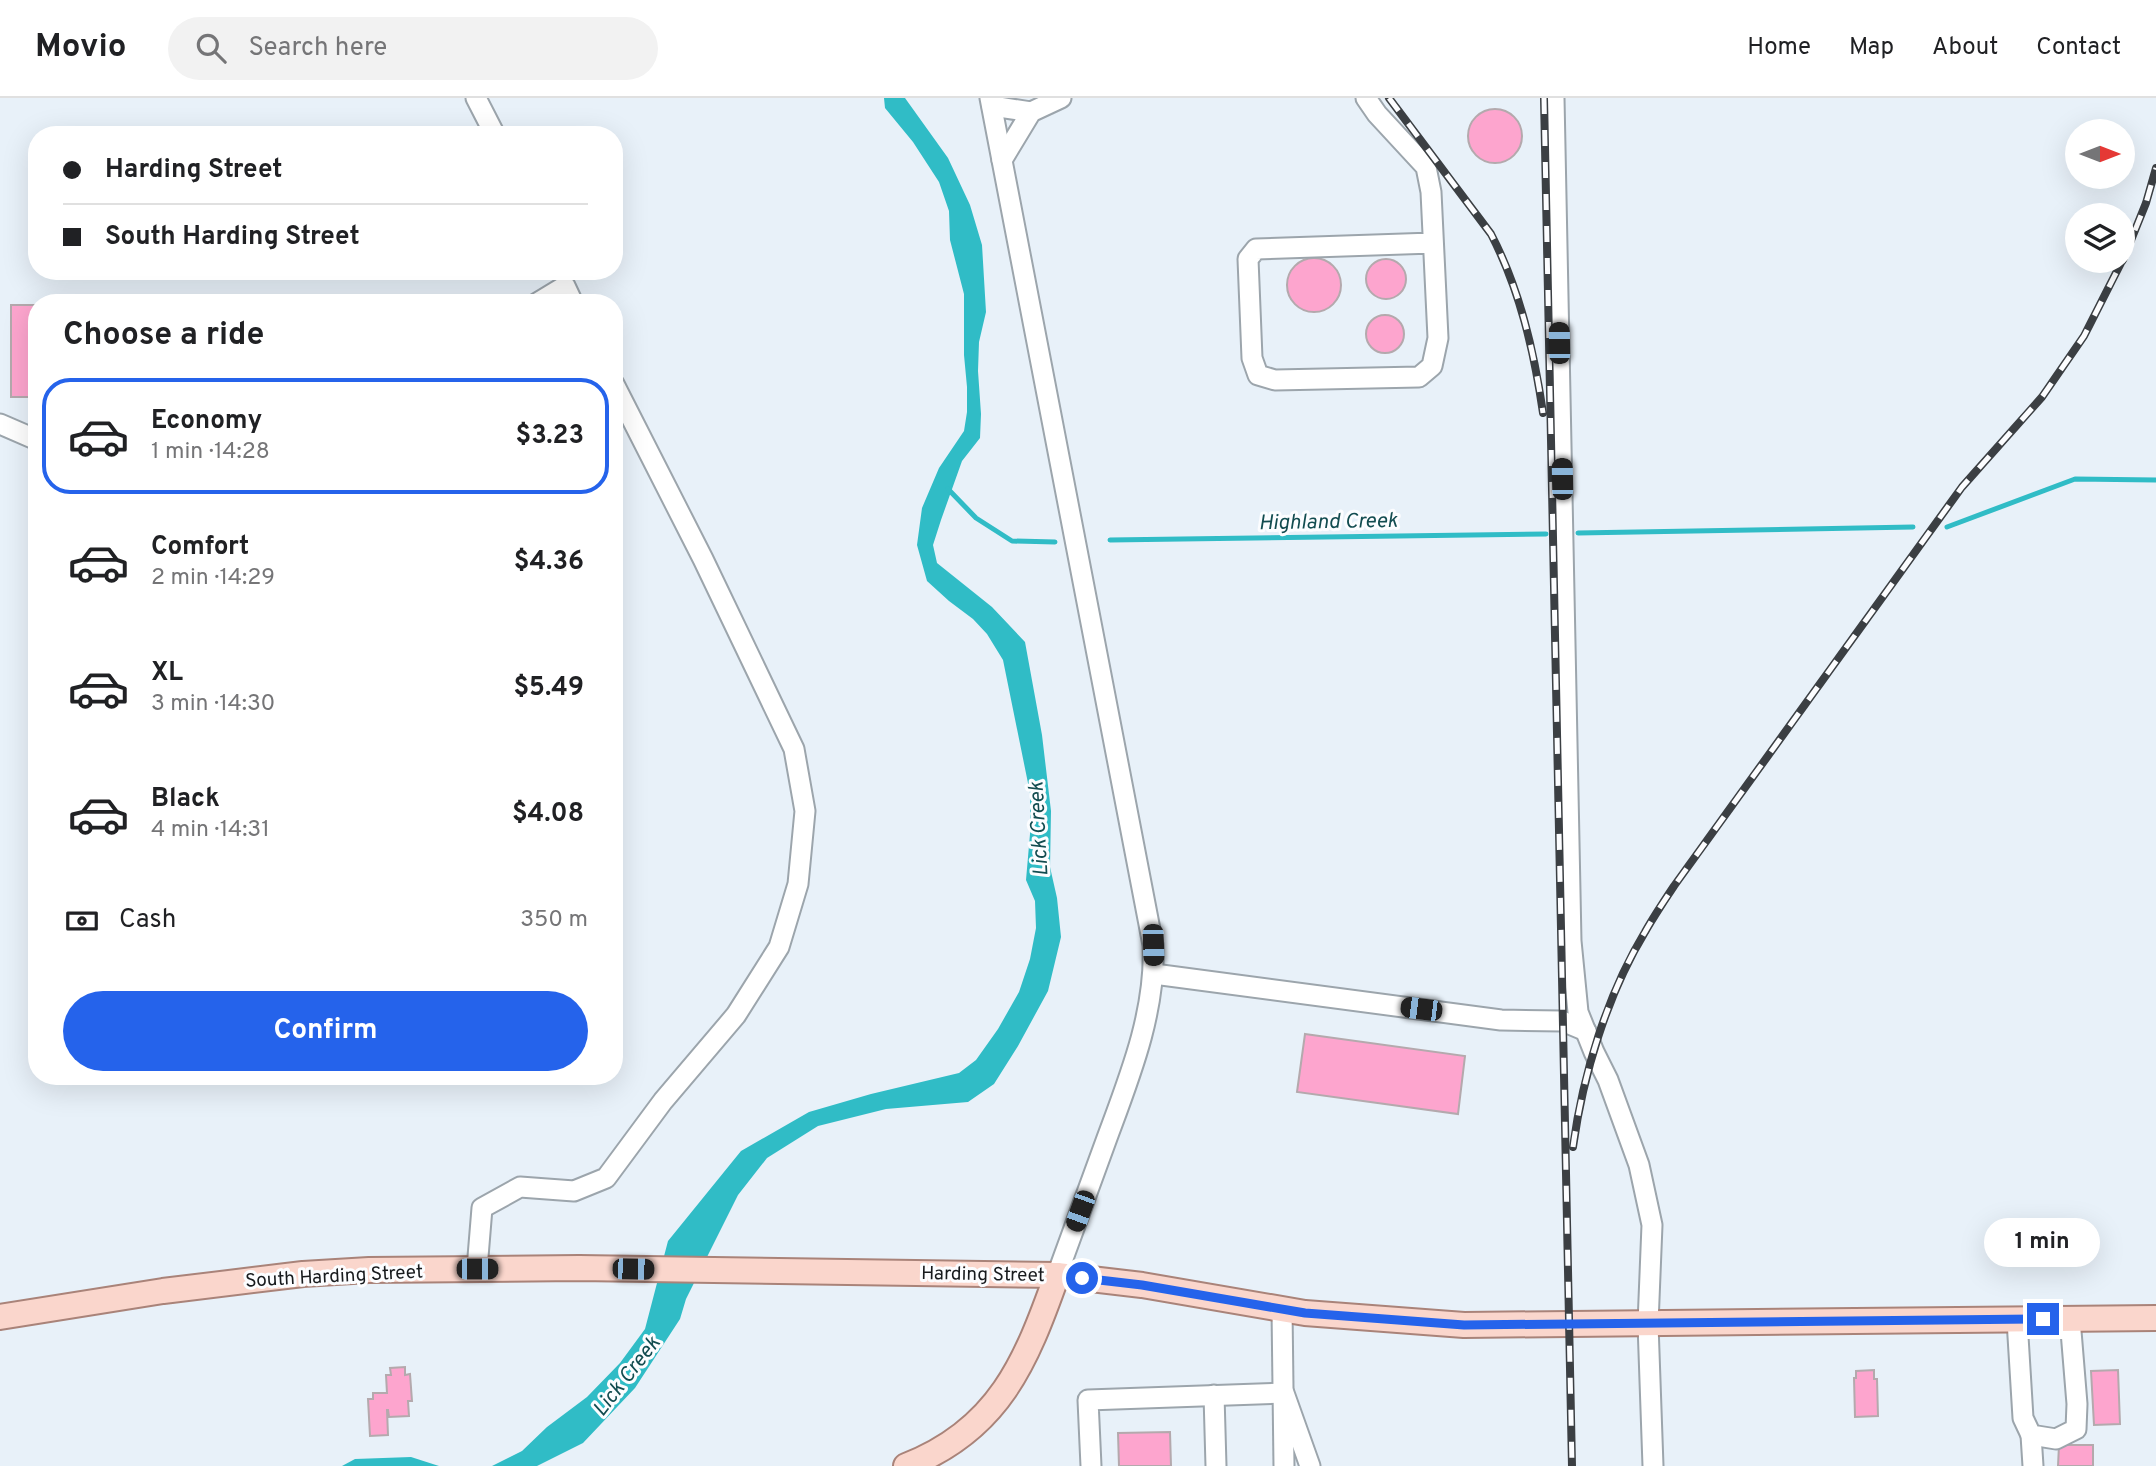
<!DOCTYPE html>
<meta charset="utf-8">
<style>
body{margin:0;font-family:Overpass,sans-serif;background:#f2f2f2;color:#202124;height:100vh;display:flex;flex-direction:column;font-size:26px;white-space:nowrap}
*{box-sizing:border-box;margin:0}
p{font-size:23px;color:#757577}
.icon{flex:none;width:38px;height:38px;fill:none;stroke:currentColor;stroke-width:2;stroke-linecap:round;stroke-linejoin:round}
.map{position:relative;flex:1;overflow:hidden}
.drawer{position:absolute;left:28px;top:196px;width:595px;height:791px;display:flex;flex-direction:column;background:#fff;border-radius:28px;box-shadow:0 7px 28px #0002}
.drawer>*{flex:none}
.banner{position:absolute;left:28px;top:28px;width:595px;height:154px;border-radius:28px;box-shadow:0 7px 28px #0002;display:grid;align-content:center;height:154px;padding:0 35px;background:#fff}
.needle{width:46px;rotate:90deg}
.tools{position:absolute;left:2065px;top:21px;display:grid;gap:14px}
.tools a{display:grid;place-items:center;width:70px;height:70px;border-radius:50%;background:#fff;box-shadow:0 7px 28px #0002;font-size:35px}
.end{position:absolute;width:32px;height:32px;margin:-16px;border:9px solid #2563eb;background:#fff;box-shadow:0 0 0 4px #fff}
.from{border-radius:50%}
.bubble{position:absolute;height:49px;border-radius:24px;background:#fff;box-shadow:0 7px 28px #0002;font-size:23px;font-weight:700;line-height:49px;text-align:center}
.car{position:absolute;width:21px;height:42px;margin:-21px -10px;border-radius:9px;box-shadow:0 0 5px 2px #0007;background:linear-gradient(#222 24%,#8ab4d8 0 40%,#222 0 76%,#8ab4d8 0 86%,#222 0)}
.banner b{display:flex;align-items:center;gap:24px;height:66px;font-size:26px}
.banner b+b{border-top:2px solid #e0e0e0}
.banner i{width:18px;height:18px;background:#202124}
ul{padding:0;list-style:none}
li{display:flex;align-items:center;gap:21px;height:116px;margin:0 14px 10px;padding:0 21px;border:4px solid transparent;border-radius:28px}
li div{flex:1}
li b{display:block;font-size:26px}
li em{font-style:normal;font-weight:700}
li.active{border-color:#2563eb}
li>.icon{width:63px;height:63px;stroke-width:1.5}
h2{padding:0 35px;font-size:32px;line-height:84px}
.pay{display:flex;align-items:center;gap:18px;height:77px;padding:0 35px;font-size:26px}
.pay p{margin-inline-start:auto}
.action{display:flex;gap:14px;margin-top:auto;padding:14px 35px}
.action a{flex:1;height:80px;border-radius:42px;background:#2563eb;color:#fff;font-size:28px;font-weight:700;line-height:80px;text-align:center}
header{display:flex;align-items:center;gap:42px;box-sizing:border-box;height:98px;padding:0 35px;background:#fff;border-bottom:2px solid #e0e0e0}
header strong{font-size:33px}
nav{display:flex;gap:38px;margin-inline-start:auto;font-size:24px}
.search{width:490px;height:63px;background:#f2f2f2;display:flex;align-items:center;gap:18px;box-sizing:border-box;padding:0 24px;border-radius:38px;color:#757577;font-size:26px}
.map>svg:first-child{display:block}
.water{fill:#30bcc6}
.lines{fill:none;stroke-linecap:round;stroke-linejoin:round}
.stream{stroke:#30bcc6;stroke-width:5}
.building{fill:#fda5ce;stroke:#b4a9ad;stroke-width:2}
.minor-casing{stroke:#9ca5ac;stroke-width:23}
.major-casing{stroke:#a98379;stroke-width:28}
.minor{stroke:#fff;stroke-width:19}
.major{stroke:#fad6cc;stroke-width:24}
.rail-casing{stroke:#3b3f43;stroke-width:8}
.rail{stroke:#fcfdff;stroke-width:5;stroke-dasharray:16;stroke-linecap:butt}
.route{stroke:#2563eb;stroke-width:9}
.labels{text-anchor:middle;stroke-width:6;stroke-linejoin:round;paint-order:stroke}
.street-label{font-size:19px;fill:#171a1d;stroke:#fcfdff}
.water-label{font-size:21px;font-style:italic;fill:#124c50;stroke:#fcfdff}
</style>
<header>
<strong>Movio</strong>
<div class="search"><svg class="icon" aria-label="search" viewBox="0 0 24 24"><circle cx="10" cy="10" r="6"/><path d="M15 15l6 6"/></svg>Search here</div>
<nav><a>Home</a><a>Map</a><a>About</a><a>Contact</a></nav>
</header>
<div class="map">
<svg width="2156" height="1368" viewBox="0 0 2156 1368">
<rect width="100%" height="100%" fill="#e8f1f9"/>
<g class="water">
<path d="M884,0H905L948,60L970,107L982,147L986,214L979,244L978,273L981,316L980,340L962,363L941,422L933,447L937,465L992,509L1025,544L1042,637L1051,713L1050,769L1057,800L1061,839L1048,893L1018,948L994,986L968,1004L886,1011L818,1028L767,1060L738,1097L686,1201L680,1221L635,1290L583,1345L537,1368H492L522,1353L547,1329L587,1299L620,1265L645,1231L668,1143L741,1053L809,1014L871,996L959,975L976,962L998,931L1019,894L1030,861L1036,830L1035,803L1026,782L1030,736V695L1003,562L987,536L973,521L949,503L927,483L917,447L922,410L939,370L964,333L967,314V289L964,257V196L950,142L949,113L939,84L913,44L885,10Z"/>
<path d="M411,1359L439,1368H342L355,1361Z"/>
</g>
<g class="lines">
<g class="stream">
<path d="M948,391L976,420L1012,443L1055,444"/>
<path d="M1947,429L2075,381L2156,382"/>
<path d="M1578,435L1913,429"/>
<path d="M1110,442L1546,436"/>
</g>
</g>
<g class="building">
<circle cx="1495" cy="38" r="27"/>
<circle cx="1314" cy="187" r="27"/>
<circle cx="1386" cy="181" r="20"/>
<path d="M11,207H37V319H30V299H11Z"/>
<circle cx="1385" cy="236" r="19"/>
<path d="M1305,936L1465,958L1458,1016L1297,994Z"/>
<path d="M405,1269V1277L410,1276L412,1303H408L409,1318L389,1319L388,1312H387L388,1337L370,1338L368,1301H373V1295H387L386,1277H391L390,1270Z"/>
<path d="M1874,1272V1281H1877L1878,1318L1855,1319L1854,1280H1856V1273Z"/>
<path d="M2118,1272L2120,1326L2094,1327L2091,1273Z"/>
<path d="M1170,1334L1171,1368H1119L1118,1335Z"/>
<path d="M2059,1347H2093V1368H2058Z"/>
</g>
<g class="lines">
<defs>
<g id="minor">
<path d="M476,0L495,37"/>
<path d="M990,0L1153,847C1156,913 1130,978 1107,1040C1091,1085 1074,1131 1057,1177"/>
<path d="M1366,0L1377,16L1426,69L1431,94L1438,240L1432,268L1419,279L1275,282L1258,277L1252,260L1248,161L1256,151L1433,145"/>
<path d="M1554,0L1571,843L1578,914L1594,954L1608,982L1639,1067L1652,1127L1648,1226L1653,1368"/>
<path d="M992,8L1031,14"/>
<path d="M1002,62L1031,14L1061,0"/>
<path d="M537,205L565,188L573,205"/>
<path d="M0,326L37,342"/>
<path d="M1154,876L1501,922L1562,923L1586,933"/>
<path d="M477,1171L482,1110L520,1089L574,1093L606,1080L663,1003L736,917L779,849L798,786L805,713L794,651L703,461L614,286"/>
<path d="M1282,1211L1284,1368"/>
<path d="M2017,1222L2023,1320L2031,1337L2056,1341L2076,1331L2077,1306L2070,1221"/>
<path d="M1214,1297L1216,1368"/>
<path d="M2031,1337L2033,1368"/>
<path d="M1091,1368L1088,1302L1284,1295L1310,1368"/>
</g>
<g id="major">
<path d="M0,1219L163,1193L303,1176L369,1172L579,1170L1057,1177L1142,1187L1305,1215L1464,1227L2156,1220"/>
<path d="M906,1368C999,1332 1026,1264 1057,1177"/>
</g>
</defs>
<use href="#minor" class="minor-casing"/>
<use href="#major" class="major-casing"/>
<use href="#minor" class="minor"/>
<use href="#major" class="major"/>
<defs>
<g id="rail">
<path d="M1389,0L1491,136C1520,192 1534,253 1543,315"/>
<path d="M1544,0L1572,1368"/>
<path d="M2123,162L2146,105L2156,70"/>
<path d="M1573,1049C1583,976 1607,897 1645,834C1654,818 1664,803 1674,788L1962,389L2042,299L2084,238L2122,163"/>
</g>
</defs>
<use href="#rail" class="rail-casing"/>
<use href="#rail" class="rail"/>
</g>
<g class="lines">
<path class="route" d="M1082,1180L1142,1187L1305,1215L1464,1227L2043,1221"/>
</g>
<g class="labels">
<g class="street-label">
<text transform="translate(983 1175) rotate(1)" y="7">Harding Street</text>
<text transform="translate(334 1177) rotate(-3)" y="7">South Harding Street</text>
</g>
<g class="water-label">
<text transform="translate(1328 423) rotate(-1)" y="7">Highland Creek</text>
<text transform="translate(1038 731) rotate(-93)" y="7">Lick Creek</text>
<text transform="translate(626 1278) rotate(-52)" y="7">Lick Creek</text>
</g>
</g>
</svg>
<div class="tools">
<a><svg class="needle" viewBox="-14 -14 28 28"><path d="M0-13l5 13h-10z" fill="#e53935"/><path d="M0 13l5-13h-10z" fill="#757577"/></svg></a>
<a><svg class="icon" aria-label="layers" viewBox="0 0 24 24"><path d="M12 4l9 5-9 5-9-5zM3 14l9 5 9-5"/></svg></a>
</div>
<i class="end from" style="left:1082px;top:1180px"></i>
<i class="end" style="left:2043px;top:1221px"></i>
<div class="bubble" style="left:1984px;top:1120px;width:116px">1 min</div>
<i class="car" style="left:1559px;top:245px;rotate:359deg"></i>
<i class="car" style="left:1562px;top:381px;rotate:359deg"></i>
<i class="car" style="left:1153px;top:847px;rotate:178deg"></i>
<i class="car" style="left:1421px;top:911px;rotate:277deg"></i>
<i class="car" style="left:1080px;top:1113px;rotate:200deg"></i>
<i class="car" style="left:477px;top:1171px;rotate:90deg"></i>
<i class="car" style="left:633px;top:1171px;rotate:91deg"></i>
<div class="banner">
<b><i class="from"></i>Harding Street</b>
<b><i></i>South Harding Street</b>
</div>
<section class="drawer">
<h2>Choose a ride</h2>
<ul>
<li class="active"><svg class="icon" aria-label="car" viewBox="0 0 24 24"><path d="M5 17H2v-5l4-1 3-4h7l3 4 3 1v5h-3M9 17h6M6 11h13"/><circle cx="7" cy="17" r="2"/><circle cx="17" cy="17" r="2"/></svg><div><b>Economy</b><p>1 min · 14:28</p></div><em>$3.23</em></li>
<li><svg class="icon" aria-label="car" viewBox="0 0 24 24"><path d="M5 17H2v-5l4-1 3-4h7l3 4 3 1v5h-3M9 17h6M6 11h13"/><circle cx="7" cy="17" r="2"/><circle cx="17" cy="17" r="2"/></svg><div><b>Comfort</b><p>2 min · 14:29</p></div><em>$4.36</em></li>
<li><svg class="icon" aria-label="car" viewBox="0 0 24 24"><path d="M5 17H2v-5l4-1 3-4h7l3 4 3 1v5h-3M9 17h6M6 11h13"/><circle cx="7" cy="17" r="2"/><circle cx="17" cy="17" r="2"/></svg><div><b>XL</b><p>3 min · 14:30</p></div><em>$5.49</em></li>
<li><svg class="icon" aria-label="car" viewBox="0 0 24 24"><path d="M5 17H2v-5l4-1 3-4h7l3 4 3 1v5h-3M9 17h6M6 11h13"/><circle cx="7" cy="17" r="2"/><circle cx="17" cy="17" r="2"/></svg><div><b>Black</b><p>4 min · 14:31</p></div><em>$4.08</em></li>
</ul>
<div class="pay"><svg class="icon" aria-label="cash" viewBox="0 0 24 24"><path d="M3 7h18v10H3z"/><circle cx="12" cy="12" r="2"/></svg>Cash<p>350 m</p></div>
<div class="action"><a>Confirm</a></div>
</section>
</div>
